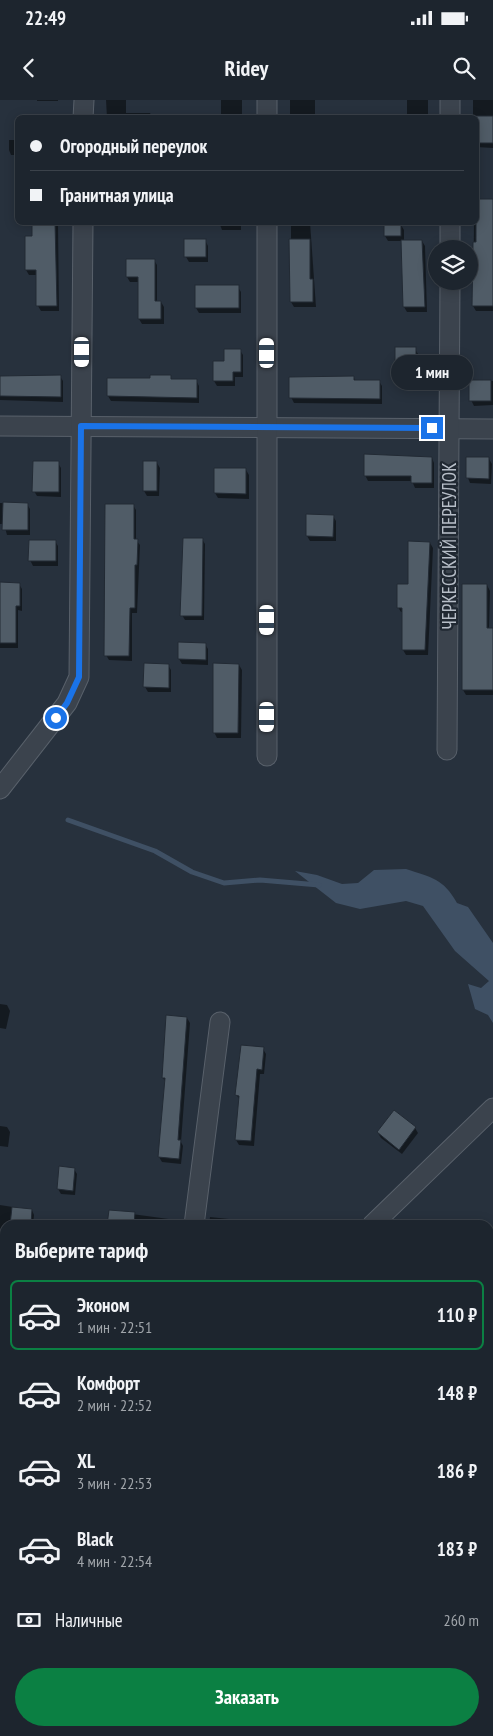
<!DOCTYPE html>
<html lang="ru">
<meta charset="utf-8">
<style>
body{margin:0;font-family:"PT Sans Narrow",sans-serif;background:#252d36;color:#f1f3f6;height:100vh;display:flex;flex-direction:column;font-size:19px;white-space:nowrap}
*{box-sizing:border-box;margin:0}
p{font-size:16px;color:#a0a5aa}
.icon{flex:none;width:28px;height:28px;fill:none;stroke:currentColor;stroke-width:2;stroke-linecap:round;stroke-linejoin:round}
.map{position:relative;flex:1;overflow:hidden}
.sheet{position:absolute;left:0px;top:1120px;width:494px;height:516px;display:flex;flex-direction:column;background:#1d252e;border-radius:15px 15px 0 0;box-shadow:0 2px 12px #0003,0 0 0 1px #3b424a}
.sheet>*{flex:none}
.guide{position:absolute;left:15px;top:15px;width:464px;height:110px;border-radius:8px;box-shadow:0 2px 12px #0003,0 0 0 1px #3b424a;display:grid;align-content:center;height:110px;padding:0 15px;background:#1d252e}
.controls{position:absolute;left:428px;top:140px;display:grid;gap:10px}
.controls a{display:grid;place-items:center;width:50px;height:50px;border-radius:50%;background:#1d252e;box-shadow:0 2px 12px #0003,0 0 0 1px #3b424a;font-size:25px}
.end{position:absolute;width:22px;height:22px;margin:-11px;border:6px solid #1a73e8;background:#fff;box-shadow:0 0 0 2px #fff}
.from{border-radius:50%}
.bubble{position:absolute;height:35px;border-radius:18px;background:#1d252e;box-shadow:0 2px 12px #0003,0 0 0 1px #3b424a;font-size:16px;font-weight:700;line-height:35px;text-align:center}
.car{position:absolute;width:15px;height:30px;margin:-15px -8px;border-radius:6px;box-shadow:0 0 4px 1px #0007;background:linear-gradient(#fff 24%,#345 0 40%,#fff 0 76%,#345 0 86%,#fff 0)}
.guide b{display:flex;align-items:center;gap:18px;height:48px;font-size:19px}
.guide b+b{border-top:1px solid #3b424a}
.guide i{width:12px;height:12px;background:#f1f3f6}
ul{padding:0;list-style:none}
li{display:flex;align-items:center;gap:15px;height:70px;margin:0 10px 8px;padding:0 5px;border:2px solid transparent;border-radius:8px}
li div{flex:1}
li b{display:block;font-size:19px}
li em{font-style:normal;font-weight:700}
li.current{border-color:#0b8043}
li>.icon{width:45px;height:45px;stroke-width:1.5}
h2{padding:0 15px;font-size:22px;line-height:60px}
.pay{display:flex;align-items:center;gap:12px;height:55px;padding:0 15px;font-size:19px}
.pay p{margin-inline-start:auto}
.action{display:flex;gap:10px;margin-top:auto;padding:10px 15px}
.action a{flex:1;height:58px;border-radius:30px;background:#0b8043;color:#fff;font-size:20px;font-weight:700;line-height:58px;text-align:center}
.status{display:flex;justify-content:space-between;align-items:center;height:35px;padding:0 25px;background:#1d252e;direction:ltr}
.status svg{height:14px;fill:currentColor}
header{display:flex;justify-content:space-between;align-items:center;height:65px;padding:0 15px;background:#1d252e;font-size:22px;font-weight:700}
.map>svg:first-child{display:block}
.water{fill:#3f5064}
.shadow{fill:#0007}
.lines{fill:none;stroke-linecap:round;stroke-linejoin:round}
.stream{stroke:#3f5064;stroke-width:5}
.building{fill:#505c67;stroke:#222a34}
.minor-casing{stroke:#59616b;stroke-width:21}
.minor{stroke:#3b434d;stroke-width:19}
.route{stroke:#1a73e8;stroke-width:6}
.labels{text-anchor:middle;stroke-width:4.5;stroke-linejoin:round;paint-order:stroke}
.street-label{font-size:19px;fill:#b7bec8;stroke:#202832}
</style>
<div class="status"><b>22:49</b><svg viewBox="0 0 49 12"><path d="M0 12V9h3v3zM5 12V6h3v6zM10 12V3h3v9zM15 12V0h3v12zM26 1h20v11H26zM47 4h2v5h-2z"/></svg></div>
<header><svg class="icon" aria-label="back" viewBox="0 0 24 24"><path d="M15 5l-7 7 7 7"/></svg>Ridey<svg class="icon" aria-label="search" viewBox="0 0 24 24"><circle cx="10" cy="10" r="6"/><path d="M15 15l6 6"/></svg></header>
<div class="map">
<svg width="493" height="1636" viewBox="0 0 493 1636">
<rect width="100%" height="100%" fill="#27313d"/>
<path class="water" d="M406,769C432,778 443,778 457,803L468,807L493,843V923L488,915L475,909L468,884L481,888L489,881L455,851L423,806L406,801L360,809L336,803L295,771L317,775L342,784L358,783L374,770Z"/>
<g class="shadow">
<rect x="37" y="0" width="21" height="1"/>
<path d="M106,0H126V13H150L153,18H107Z"/>
<path d="M221,0H242V18H195V14H221Z"/>
<rect x="290" y="0" width="25" height="18"/>
<path d="M407,0H431H428V18H407Z"/>
<path d="M473,0H493V48L476,47V18H473Z"/>
<path d="M9,40H18V55H11L9,50Z"/>
<path d="M493,100V211H476L473,206L474,122Z"/>
<path d="M34,122H58L59,211H41L38,206V175H29L26,170L34,137Z"/>
<path d="M219,122H241V130H222Z"/>
<path d="M291,122H310L316,207H294L291,202Z"/>
<path d="M401,125L404,130V141H422L425,146L427,212H407L404,207L402,141H388L385,136Z"/>
<path d="M186,140H205L208,146V162H189L186,157Z"/>
<path d="M154,160L157,165V202H161L164,207V224H142L139,219V182H130L127,177Z"/>
<path d="M196,187H238L241,192V213H199L196,208Z"/>
<path d="M396,249H415L418,254V271H399L396,266Z"/>
<path d="M240,250L243,255V277H235V286H217L214,281L226,262Z"/>
<path d="M60,276L63,281V302L0,300V277Z"/>
<path d="M170,276L172,280H196L199,286V303L111,301L108,296L152,280Z"/>
<path d="M354,278L356,281H379L382,286V304L294,303L291,297Z"/>
<path d="M471,281H493V305L474,306L471,300Z"/>
<path d="M432,358L434,363V388H415L412,381H368L365,375Z"/>
<path d="M468,359H489L492,364L491,384L470,383L468,378Z"/>
<path d="M58,363L61,368V397L37,396L34,391Z"/>
<path d="M157,363L160,368L159,396H147L144,391Z"/>
<path d="M215,369L246,370L249,375V399L218,398L215,393Z"/>
<path d="M0,403L27,404L30,409V435H7L4,424H0Z"/>
<path d="M133,405L136,410V440L140,445L137,513H132V561L109,560L106,555Z"/>
<path d="M333,416L336,421V441H310L307,436Z"/>
<path d="M202,439L205,444L204,520H185L182,515Z"/>
<path d="M55,441L58,446V466H33L30,460Z"/>
<path d="M430,443L433,448L428,555H406L403,550V512H401L398,507Z"/>
<path d="M0,484H19L22,489V511L18,510V548H0Z"/>
<path d="M487,485L490,491L489,529L493,530V595H466L463,590Z"/>
<path d="M179,544H205L208,549V565L182,564L179,559Z"/>
<path d="M168,565L171,570V592H148L145,587Z"/>
<path d="M239,565L242,570L241,638H217L214,632Z"/>
<path d="M0,904L7,905L10,911L6,929L0,928Z"/>
<path d="M187,918L190,923L181,1042L183,1046L181,1064L162,1062L159,1057L166,983L163,978Z"/>
<path d="M263,949L266,954L264,974H260L254,1046L239,1045L236,1040L239,1000L237,995Z"/>
<path d="M0,1026L7,1027L10,1032L8,1047L0,1046Z"/>
<path d="M415,1028L418,1033L402,1054L381,1038L378,1033Z"/>
<path d="M74,1069L77,1074L75,1095L61,1094L58,1089Z"/>
<path d="M0,1105L32,1110L34,1115L33,1125H5V1130H0Z"/>
<path d="M110,1111L176,1120L179,1125H108Z"/>
<path d="M210,1117L229,1119L232,1125H209Z"/>
<path d="M262,1119L283,1124L284,1125H261Z"/>
<path d="M489,1141L493,1143V1171L489,1169Z"/>
<path d="M489,1205L493,1206V1232L489,1231Z"/>
<rect x="489" y="1272" width="4" height="28"/>
<path d="M489,1366L493,1368V1386L489,1393Z"/>
<path d="M0,1560L5,1561V1588L0,1587Z"/>
<path d="M291,1631H346V1636Z"/>
<path d="M420,1631H454V1636H419Z"/>
</g>
<g class="lines">
<path class="stream" d="M68,720L155,751L192,772L224,783L260,780L319,785"/>
</g>
<g class="building">
<rect x="476" y="16" width="17" height="27"/>
<path d="M476,99H493V206H472L473,142H476Z"/>
<path d="M32,122H55L57,206H36V170H25V136H32Z"/>
<rect x="384" y="124" width="17" height="12"/>
<rect x="184" y="139" width="22" height="18"/>
<path d="M289,139H310V179H313V202H290Z"/>
<path d="M401,140H422L425,207H403Z"/>
<path d="M126,159H155V201H161V219H138V177H126Z"/>
<rect x="195" y="185" width="44" height="23"/>
<rect x="395" y="247" width="21" height="19"/>
<path d="M224,249H241V272H233V281H213V261H224Z"/>
<path d="M61,275V297L0,296V276Z"/>
<path d="M150,275H171V279H197V298L107,296V278H150Z"/>
<path d="M354,276V280H380V299L289,298V277Z"/>
<rect x="469" y="280" width="22" height="21"/>
<path d="M364,354L432,357V383H411V376H364Z"/>
<path d="M466,357H489V379L466,378Z"/>
<path d="M33,361H59V392H32Z"/>
<rect x="143" y="361" width="14" height="30"/>
<path d="M214,368H246V394L214,393Z"/>
<path d="M3,402L28,403V430H2Z"/>
<path d="M105,404H134V439H138L137,465H135V508H130L129,556H104Z"/>
<path d="M306,414L334,415L333,437L306,436Z"/>
<path d="M183,438H203L202,516H180Z"/>
<path d="M29,440H56V461H28Z"/>
<path d="M408,441L430,442L425,550H402V508H397V484H408Z"/>
<path d="M0,482L20,483V506H16V543H0Z"/>
<path d="M462,484H487V528H493V590H462Z"/>
<path d="M178,542L206,543V560L178,559Z"/>
<path d="M144,563L169,564V588L143,587Z"/>
<path d="M213,563L239,564L238,633H213Z"/>
<path d="M166,915L187,917L178,1040H181L179,1059L158,1057L165,978H162Z"/>
<path d="M241,945L264,947L262,970L257,969L251,1041L235,1040L239,996L235,995Z"/>
<path d="M394,1010L416,1027L399,1050L377,1032Z"/>
<path d="M59,1066L75,1068L73,1091L57,1089Z"/>
<path d="M12,1107L32,1109L31,1125H10Z"/>
<path d="M109,1110L135,1112L134,1125H107Z"/>
</g>
<g class="lines">
<defs>
<g id="minor">
<path d="M267,0V18"/>
<path d="M450,0V18"/>
<path d="M83,18L84,0"/>
<path d="M450,122V149"/>
<path d="M0,326L493,329"/>
<path d="M447,650L450,181"/>
<path d="M267,656V122"/>
<path d="M0,689L67,603L79,577L83,122"/>
<path d="M194,1125L220,922"/>
<path d="M372,1125L493,1008"/>
<path d="M0,1148L5,1149"/>
<path d="M489,1243L493,1244"/>
<path d="M489,1431L493,1433"/>
<path d="M489,1551L493,1505"/>
<path d="M0,1628L5,1629"/>
<path d="M21,1631L56,1636"/>
<path d="M85,1636L86,1631"/>
<path d="M481,1636L482,1631"/>
</g>
</defs>
<use href="#minor" class="minor-casing"/>
<use href="#minor" class="minor"/>
</g>
<g class="lines">
<path class="route" d="M56,618L67,603L79,577L81,326L432,328"/>
</g>
<g class="labels">
<g class="street-label">
<text transform="translate(449 446) rotate(-90)" y="7">ЧЕРКЕССКИЙ ПЕРЕУЛОК</text>
</g>
</g>
</svg>
<div class="controls">
<a><svg class="icon" aria-label="layers" viewBox="0 0 24 24"><path d="M12 4l9 5-9 5-9-5zM3 14l9 5 9-5"/></svg></a>
</div>
<i class="end from" style="left:56px;top:618px"></i>
<i class="end" style="left:432px;top:328px"></i>
<div class="bubble" style="left:391px;top:255px;width:82px">1 мин</div>
<i class="car" style="left:82px;top:252px;rotate:180deg"></i>
<i class="car" style="left:267px;top:253px;rotate:0deg"></i>
<i class="car" style="left:267px;top:520px;rotate:180deg"></i>
<i class="car" style="left:267px;top:617px;rotate:180deg"></i>
<div class="guide">
<b><i class="from"></i>Огородный переулок</b>
<b><i></i>Гранитная улица</b>
</div>
<section class="sheet">
<h2>Выберите тариф</h2>
<ul>
<li class="current"><svg class="icon" aria-label="car" viewBox="0 0 24 24"><path d="M5 17H2v-5l4-1 3-4h7l3 4 3 1v5h-3M9 17h6M6 11h13"/><circle cx="7" cy="17" r="2"/><circle cx="17" cy="17" r="2"/></svg><div><b>Эконом</b><p>1 мин · 22:51</p></div><em>110 ₽</em></li>
<li><svg class="icon" aria-label="car" viewBox="0 0 24 24"><path d="M5 17H2v-5l4-1 3-4h7l3 4 3 1v5h-3M9 17h6M6 11h13"/><circle cx="7" cy="17" r="2"/><circle cx="17" cy="17" r="2"/></svg><div><b>Комфорт</b><p>2 мин · 22:52</p></div><em>148 ₽</em></li>
<li><svg class="icon" aria-label="car" viewBox="0 0 24 24"><path d="M5 17H2v-5l4-1 3-4h7l3 4 3 1v5h-3M9 17h6M6 11h13"/><circle cx="7" cy="17" r="2"/><circle cx="17" cy="17" r="2"/></svg><div><b>XL</b><p>3 мин · 22:53</p></div><em>186 ₽</em></li>
<li><svg class="icon" aria-label="car" viewBox="0 0 24 24"><path d="M5 17H2v-5l4-1 3-4h7l3 4 3 1v5h-3M9 17h6M6 11h13"/><circle cx="7" cy="17" r="2"/><circle cx="17" cy="17" r="2"/></svg><div><b>Black</b><p>4 мин · 22:54</p></div><em>183 ₽</em></li>
</ul>
<div class="pay"><svg class="icon" aria-label="cash" viewBox="0 0 24 24"><path d="M3 7h18v10H3z"/><circle cx="12" cy="12" r="2"/></svg>Наличные<p>260 m</p></div>
<div class="action"><a>Заказать</a></div>
</section>
</div>
